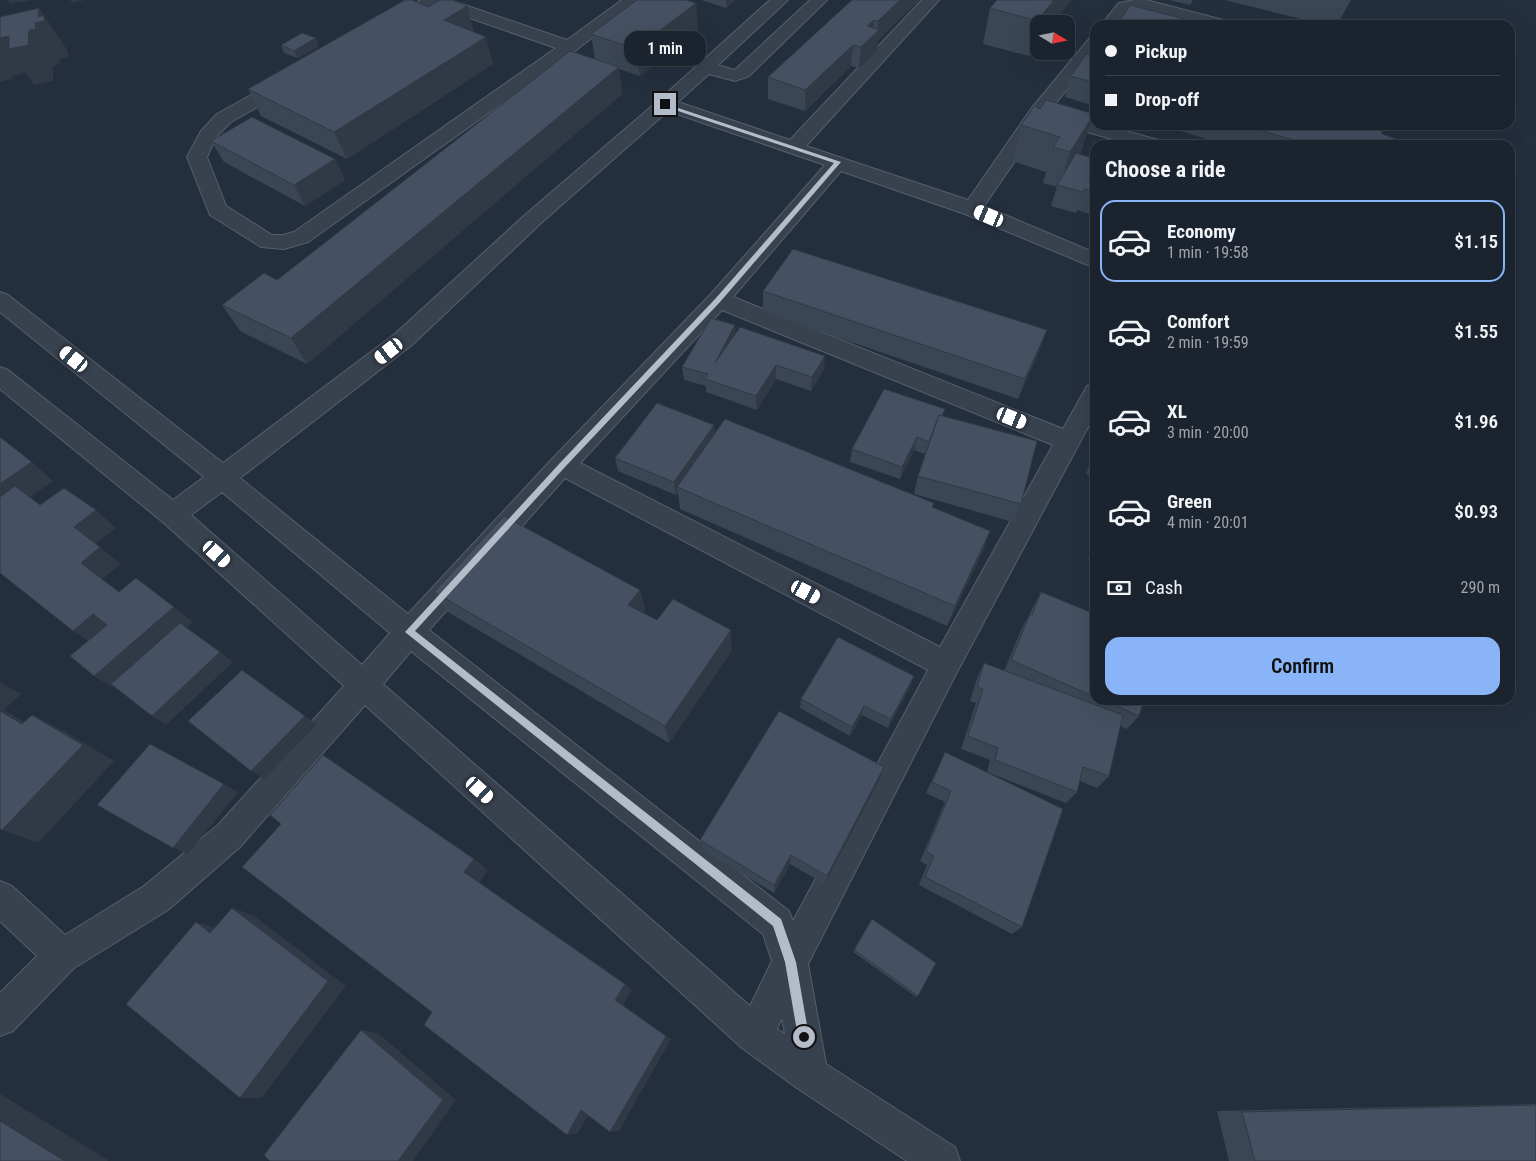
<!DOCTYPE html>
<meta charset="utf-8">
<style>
body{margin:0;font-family:"Roboto Condensed",sans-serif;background:#282f3a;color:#f1f3f6;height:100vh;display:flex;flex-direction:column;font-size:19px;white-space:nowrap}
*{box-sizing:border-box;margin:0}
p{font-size:16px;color:#a0a4aa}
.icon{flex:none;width:28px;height:28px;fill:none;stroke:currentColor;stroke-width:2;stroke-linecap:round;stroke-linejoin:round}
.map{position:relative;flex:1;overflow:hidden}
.details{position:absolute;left:1090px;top:140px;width:425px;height:565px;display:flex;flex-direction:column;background:#1b232e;border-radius:15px;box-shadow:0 5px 20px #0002,0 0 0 1px #39404a}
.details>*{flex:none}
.top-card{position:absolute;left:1090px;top:20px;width:425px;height:110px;border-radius:15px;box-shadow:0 5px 20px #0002,0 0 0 1px #39404a;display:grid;align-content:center;height:110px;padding:0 15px;background:#1b232e}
.needle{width:32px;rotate:100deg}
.tools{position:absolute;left:1030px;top:15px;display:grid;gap:10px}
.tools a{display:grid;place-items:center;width:45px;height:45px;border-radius:10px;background:#1b232e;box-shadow:0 5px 20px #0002,0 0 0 1px #39404a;font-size:25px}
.end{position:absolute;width:22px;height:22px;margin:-11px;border:6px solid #b4bcc9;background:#111;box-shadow:0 0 0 2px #111}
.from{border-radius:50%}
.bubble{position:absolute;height:35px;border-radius:15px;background:#1b232e;box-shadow:0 5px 20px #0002,0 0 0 1px #39404a;font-size:16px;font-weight:600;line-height:35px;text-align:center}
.car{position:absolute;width:15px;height:30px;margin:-15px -8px;border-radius:6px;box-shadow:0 0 4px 1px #0007;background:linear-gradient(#fff 24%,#345 0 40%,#fff 0 76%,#345 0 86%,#fff 0)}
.top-card b{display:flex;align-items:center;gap:18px;height:48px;font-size:19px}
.top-card b+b{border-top:1px solid #39404a}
.top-card i{width:12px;height:12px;background:#f1f3f6}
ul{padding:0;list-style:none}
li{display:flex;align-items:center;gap:15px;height:82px;margin:0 10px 8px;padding:0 5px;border:2px solid transparent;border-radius:15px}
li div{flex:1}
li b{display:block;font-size:19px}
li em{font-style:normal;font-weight:600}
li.on{border-color:#8ab4f8}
li>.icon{width:45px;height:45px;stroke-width:1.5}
h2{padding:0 15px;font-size:22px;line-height:60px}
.pay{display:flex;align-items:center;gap:12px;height:55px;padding:0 15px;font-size:19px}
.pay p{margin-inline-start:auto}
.cta{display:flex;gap:10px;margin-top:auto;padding:10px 15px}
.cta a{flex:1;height:58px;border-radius:15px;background:#8ab4f8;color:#111;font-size:20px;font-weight:600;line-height:58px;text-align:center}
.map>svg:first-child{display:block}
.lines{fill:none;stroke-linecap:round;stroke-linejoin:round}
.minor-casing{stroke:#565f6c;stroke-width:2}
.minor{fill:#38414e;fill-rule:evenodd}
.wall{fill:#3b4654}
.shaded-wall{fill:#303945}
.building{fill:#455162;stroke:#303945}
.route{fill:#b4bcc9}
</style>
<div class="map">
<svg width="1536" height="1161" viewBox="0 0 1536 1161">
<rect width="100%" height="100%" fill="#242f3e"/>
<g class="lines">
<defs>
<g id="minor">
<path d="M421,0H450L567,40L622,0H640L575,51L308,242L284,249L261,247L210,215L187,157L201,131L217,114L280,79L286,78L292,79L295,83L292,87L231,122L216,137L207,157L226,206L272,235H283L294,232L556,48L435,6L397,28H385L383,24L385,20Z"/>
<path d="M770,0H788L718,65L734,70L737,68L810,0H827L749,76L735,81L709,74L678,102L790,140L922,0H939L806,146L968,200L1031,109L1089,39L1095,38V54L1048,113C1062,109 1081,119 1095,123V125H1104L1162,141L1165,145H1134L1047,121L1045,117L1046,115L1045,117L984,206L1095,253V268L965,214L841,171L733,297L1063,429L1087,386L1095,383V414L956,674L808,964L826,1064L955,1147L960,1161H907L797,1088L742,1048L365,705L240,847L168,910L74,968L13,1031L0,1036V993L37,956L0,921V881L12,886L65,935L144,886L218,825L344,686L164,523L0,389V367L8,370L173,500L204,477L0,312V292L8,295L223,463L396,333L526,214L659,100ZM668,111L825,165L710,295L553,458L408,614L240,478L412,345L540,224ZM722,310L1053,445L940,647L580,463ZM565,478L928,670L793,921L789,911L429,630ZM222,492L390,633L362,665L191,515ZM411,651L763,934L772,961L750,1006L383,684ZM782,1018L785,1034L777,1029Z"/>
<path d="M1134,0H1146L1227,21L1229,25H1202L1142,9L1130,10L1118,25H1101L1119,3Z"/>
</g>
</defs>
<use href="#minor" class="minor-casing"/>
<use href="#minor" class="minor"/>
</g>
<g class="wall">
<path d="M701,0H735L726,8Z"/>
<path d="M850,0H919L878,40L877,51L859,68L851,66L805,111L768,99V77L852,0Z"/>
<path d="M997,0H1071L1029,56L983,44L990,8Z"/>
<path d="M1169,0H1193L1190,5Z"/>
<path d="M1225,0H1351L1337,25H1326Z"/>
<path d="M467,6L474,33L493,64L347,159L261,116L248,89L428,7Z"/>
<path d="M698,30L640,76L619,69L622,94L307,364L240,331L222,305L277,280L595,59L591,34Z"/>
<path d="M281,45L319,46L298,58L284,53Z"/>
<path d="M1095,56V106L1065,97L1071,76Z"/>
<path d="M1034,106L1082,149L1080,154L1095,159V211H1094L1092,215L1077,210L1076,213L1051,206L1057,187L1043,183L1046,172L1012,161L1021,125Z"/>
<path d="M1160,125H1359L1382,134L1396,142L1407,145H1227Z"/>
<path d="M1392,125H1420L1418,129L1406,125L1404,128Z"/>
<path d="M211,141L335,159L345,180L305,206L224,162Z"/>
<path d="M763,291L1040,350L1018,399L763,312Z"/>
<path d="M736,333L824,369L811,391L776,379L757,410L706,392V386L684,380L682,367Z"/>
<path d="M944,416L1021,504L1013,522L914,494L918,476L925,454L914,450L900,479L850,462L852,449Z"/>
<path d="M714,425L715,433L933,507L990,531L982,553L947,626L680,509L678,493L676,495L618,471L615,458Z"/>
<path d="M1095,451V477L1086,474L1092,457Z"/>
<path d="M1095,537V562L1088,559Z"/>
<path d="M640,590L645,610L643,613L657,620L732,650L669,743L448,612L434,592Z"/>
<path d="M1041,592L1095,614V700H1144L1139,716L1127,729L1120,726L1109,776L1097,788L1080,781L1077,792L1066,803L987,772L990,760L961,749L976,703L970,701L977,678L984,663L1004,671L1021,630Z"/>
<path d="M911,685L888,728L862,715L850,736L800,708L801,699Z"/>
<path d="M945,752L1022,927L1012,934L919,885L927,865L920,861L945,802L926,793Z"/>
<path d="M880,779L825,884L790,864L774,893L703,850L700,840Z"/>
<path d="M872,919L918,996L916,997L853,952Z"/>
<path d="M1536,1104V1161H1229L1217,1111Z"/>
</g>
<g class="shaded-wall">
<path d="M8,0H33L10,4Z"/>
<path d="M70,0H86L72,3Z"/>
<path d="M726,0H735L726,8Z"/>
<path d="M900,0H919L878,40L877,51L859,68L861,47L867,26L874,20L872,36L877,31L878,21Z"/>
<path d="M1054,0H1071L1053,24H1039V43L1029,56L1037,21Z"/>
<path d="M696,3L698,30L640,76L636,49Z"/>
<path d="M467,6L474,33L444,20Z"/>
<path d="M39,8L68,51V57L59,59L60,64L53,66V81L34,85L26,73L12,76V79L0,82V38L29,30L35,23L38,17Z"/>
<path d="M486,37L493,64L347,159L334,132Z"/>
<path d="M316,38L319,46L298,58L294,51Z"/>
<path d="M853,45L851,66L805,111V90Z"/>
<path d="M619,67L622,94L307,364L291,338Z"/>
<path d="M1094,114L1082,149L1060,186L1070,152Z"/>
<path d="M335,159L345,180L305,206L294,185Z"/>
<path d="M735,325L736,339L715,363Z"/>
<path d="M1047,330L1040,350L1018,399L1025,379Z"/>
<path d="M825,356L824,369L811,391L812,377Z"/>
<path d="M776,365V379L757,410L756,396Z"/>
<path d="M714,425L715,438L677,487L678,493L676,495L674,482Z"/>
<path d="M917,437L914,450L900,479L902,467Z"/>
<path d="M32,462L53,481L0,518V484Z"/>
<path d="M96,510L116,528L95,544L74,527Z"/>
<path d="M990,531L982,553L947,626L955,606Z"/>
<path d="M100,547L121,564L102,579L81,563Z"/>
<path d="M640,590L645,610L634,625L628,605Z"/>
<path d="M174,607L193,622L117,690L94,676Z"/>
<path d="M93,614L114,630L96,646L73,631Z"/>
<path d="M731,630L732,650L669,743L665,726Z"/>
<path d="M220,652L233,662L166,725L152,716Z"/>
<path d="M914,676L911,685L888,728L891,719Z"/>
<path d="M0,682L21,694L4,710L54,741L22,724L0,711Z"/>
<path d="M864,706L862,715L850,736L852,727Z"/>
<path d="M32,715L64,731L114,761L38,843L2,830Z"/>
<path d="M305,716L316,725L264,779L251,771Z"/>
<path d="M884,767L880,779L825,884L827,876Z"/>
<path d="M224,784L238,792L188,854L173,848Z"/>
<path d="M791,855L790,864L774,893V885Z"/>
<path d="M474,859L488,870L479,883L464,872Z"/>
<path d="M232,908L253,915L346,986L262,1098H240Z"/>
<path d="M196,922L219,929L210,933Z"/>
<path d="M625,984L632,990L623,1005L671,1039L619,1131L610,1132L615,1000Z"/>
<path d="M361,1030L378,1033L456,1100L413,1161H398Z"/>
<path d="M0,1094L108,1160L107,1161H65L0,1121Z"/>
<path d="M592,1109L578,1133L567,1135L581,1110Z"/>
</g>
<g class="building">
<path d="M405,0H412L428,7L440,0H452L467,6L444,20L486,37L334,132L248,89Z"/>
<path d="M637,0H686L696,3L636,49L591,34Z"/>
<path d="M852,0H900L878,21L874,20L867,26L879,30L861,47L853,45L805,90L768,77Z"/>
<path d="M997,0H1054L1037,21L990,8Z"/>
<path d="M1130,5L1208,25H1122L1118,24Z"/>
<path d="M39,8L38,17L44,15V21L35,23L36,29L29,30L28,45L9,49V36L0,38V17Z"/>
<path d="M302,33L316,38L294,51L281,45Z"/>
<path d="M570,51L619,67L291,338L222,305L264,273L277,280Z"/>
<path d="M1086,54L1095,56V83L1071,76Z"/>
<path d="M1046,100L1094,114L1070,152L1053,147L1060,137L1021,125L1034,106L1040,109Z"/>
<path d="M252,117L335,159L294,185L211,141Z"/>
<path d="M1242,125H1359L1382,131V134L1397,139L1396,142L1407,145H1311Z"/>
<path d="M1076,153L1095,159V192L1084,189L1083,192L1057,185Z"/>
<path d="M793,249L1047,330L1025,379L763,291Z"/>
<path d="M711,318L735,325L715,363L740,327L825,356L812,377L776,365L756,396L705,379L708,374L682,367Z"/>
<path d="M884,389L945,409L942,416L939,415L929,442L917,437L902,467L852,449Z"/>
<path d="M657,403L714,425L674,482L615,458Z"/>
<path d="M939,415L1037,441L1021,504L918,476Z"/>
<path d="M725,419L934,503L932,507L990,531L955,606L677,487Z"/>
<path d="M0,437L32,462L0,484Z"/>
<path d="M1095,451V469L1090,467Z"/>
<path d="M15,486L40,505L64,488L96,510L74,527L100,547L81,563L119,592L136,578L174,607L94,676L70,656L107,625L93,614L73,631L0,573V497Z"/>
<path d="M504,516L640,590L628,605L657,620L673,599L731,630L665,726L434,592Z"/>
<path d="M1041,592L1095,614V697L1011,660L1030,614L1032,615Z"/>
<path d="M180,623L220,652L152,716L111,684Z"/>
<path d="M838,637L914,676L891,719L864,706L852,727L801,699Z"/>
<path d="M984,663L1123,715L1109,776L1083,767L1077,792L995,760L998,748L968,736L983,689L977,687Z"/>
<path d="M242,670L305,716L251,771L188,721Z"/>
<path d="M1103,700H1144L1139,716Z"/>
<path d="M0,711L22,724L32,715L83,745L2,830L0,829Z"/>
<path d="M779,711L884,767L827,876L791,855L774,885L700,840Z"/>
<path d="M150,744L224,784L173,848L97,805Z"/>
<path d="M945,752L1063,809L1022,927L925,877L934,856L926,851L951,791L932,782Z"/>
<path d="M323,755L474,859L464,872L625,984L615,1000L666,1036L610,1132L581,1110L567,1135L424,1025L432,1012L242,867L281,824L270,815Z"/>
<path d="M232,908L328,981L240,1098L126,1004L196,922L210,933Z"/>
<path d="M872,919L936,963L918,996L854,950Z"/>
<path d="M361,1030L443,1100L398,1161H270L264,1155Z"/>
<path d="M1536,1105V1161H1255L1242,1112Z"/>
<path d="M0,1121L65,1161H0Z"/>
</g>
<path class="route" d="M663,103L841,162L720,302L565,467L415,631L781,919L796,962L809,1037L808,1041L804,1043L800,1041L798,1037L785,962L773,926L405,632L560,463L716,298L834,163L663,106Z"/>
</svg>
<div class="tools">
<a><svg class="needle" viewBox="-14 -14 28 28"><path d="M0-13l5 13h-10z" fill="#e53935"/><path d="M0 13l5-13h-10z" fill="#a0a4aa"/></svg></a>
</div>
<i class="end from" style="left:804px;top:1037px"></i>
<i class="end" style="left:665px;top:104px"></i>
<div class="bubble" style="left:624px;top:31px;width:82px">1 min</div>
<i class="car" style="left:989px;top:216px;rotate:293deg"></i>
<i class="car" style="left:389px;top:351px;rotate:232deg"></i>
<i class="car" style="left:74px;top:359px;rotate:309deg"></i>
<i class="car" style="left:1012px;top:418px;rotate:112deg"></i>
<i class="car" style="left:217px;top:554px;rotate:132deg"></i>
<i class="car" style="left:806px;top:592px;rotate:118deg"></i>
<i class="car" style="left:480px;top:790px;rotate:132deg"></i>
<div class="top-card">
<b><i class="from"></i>Pickup</b>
<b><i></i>Drop-off</b>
</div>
<section class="details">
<h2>Choose a ride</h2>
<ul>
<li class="on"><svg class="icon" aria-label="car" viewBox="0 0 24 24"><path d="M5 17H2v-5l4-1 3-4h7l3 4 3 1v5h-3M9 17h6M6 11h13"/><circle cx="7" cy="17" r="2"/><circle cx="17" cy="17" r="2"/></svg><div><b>Economy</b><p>1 min · 19:58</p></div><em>$1.15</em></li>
<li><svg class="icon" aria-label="car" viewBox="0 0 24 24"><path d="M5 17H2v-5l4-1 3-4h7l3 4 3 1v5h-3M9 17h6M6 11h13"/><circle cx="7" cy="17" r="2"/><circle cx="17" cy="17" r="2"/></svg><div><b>Comfort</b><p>2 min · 19:59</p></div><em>$1.55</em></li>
<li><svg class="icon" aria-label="car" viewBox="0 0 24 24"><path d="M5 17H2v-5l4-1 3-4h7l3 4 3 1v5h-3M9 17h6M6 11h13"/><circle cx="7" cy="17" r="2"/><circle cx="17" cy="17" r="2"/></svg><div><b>XL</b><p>3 min · 20:00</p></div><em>$1.96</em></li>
<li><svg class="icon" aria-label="car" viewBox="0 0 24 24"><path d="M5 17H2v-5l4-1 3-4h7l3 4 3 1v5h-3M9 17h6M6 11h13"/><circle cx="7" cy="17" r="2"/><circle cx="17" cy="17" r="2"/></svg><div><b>Green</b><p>4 min · 20:01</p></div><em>$0.93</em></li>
</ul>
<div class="pay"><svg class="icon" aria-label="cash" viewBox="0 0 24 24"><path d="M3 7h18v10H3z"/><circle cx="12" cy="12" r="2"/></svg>Cash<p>290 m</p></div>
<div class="cta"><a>Confirm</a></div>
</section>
</div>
